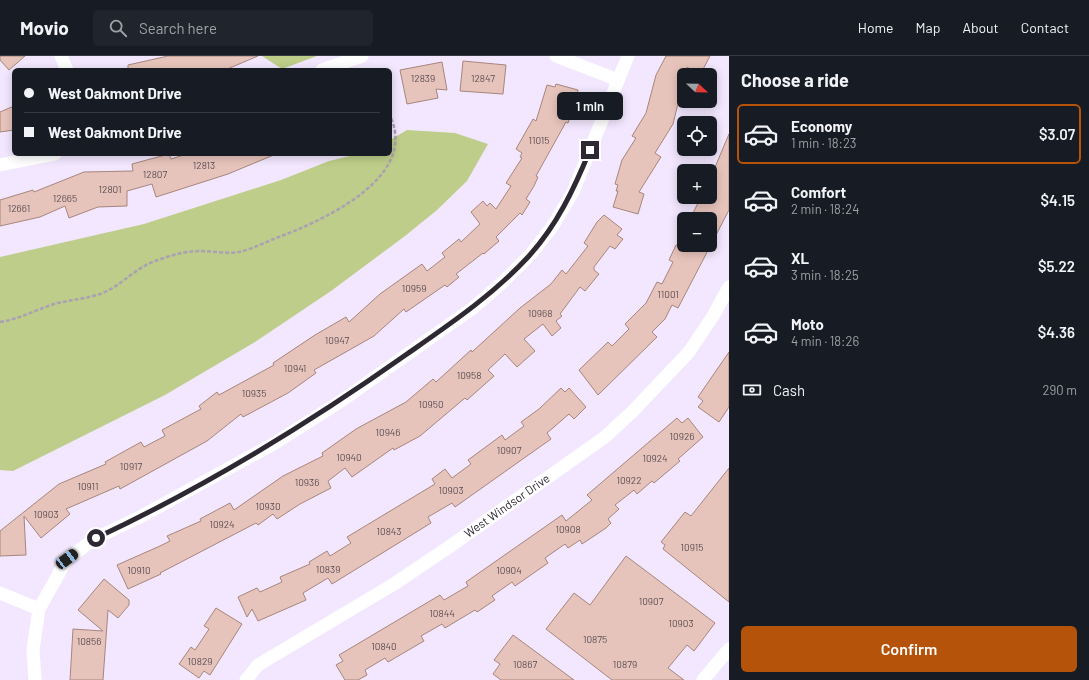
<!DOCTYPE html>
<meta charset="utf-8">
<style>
body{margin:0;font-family:Barlow,sans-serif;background:#20242c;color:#f1f3f6;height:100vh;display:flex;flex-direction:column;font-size:15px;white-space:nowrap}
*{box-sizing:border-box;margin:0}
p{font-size:13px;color:#9ea1a6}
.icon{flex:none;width:22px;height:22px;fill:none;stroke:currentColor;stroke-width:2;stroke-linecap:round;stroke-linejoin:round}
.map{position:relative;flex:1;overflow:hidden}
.details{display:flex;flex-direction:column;background:#171b24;width:360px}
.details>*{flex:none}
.hud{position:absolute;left:12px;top:12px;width:380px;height:88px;border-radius:6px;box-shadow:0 2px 10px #0003;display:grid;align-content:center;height:88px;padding:0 12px;background:#171b24}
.needle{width:26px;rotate:112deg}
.buttons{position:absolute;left:677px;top:12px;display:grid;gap:8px}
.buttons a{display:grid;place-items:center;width:40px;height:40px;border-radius:6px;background:#171b24;box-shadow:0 2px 10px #0003;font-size:20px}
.end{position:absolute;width:18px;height:18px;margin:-9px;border:5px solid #2d2832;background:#fff;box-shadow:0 0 0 2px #fff}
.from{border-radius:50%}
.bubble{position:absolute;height:28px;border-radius:6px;background:#171b24;box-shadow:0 2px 10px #0003;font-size:13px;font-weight:600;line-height:28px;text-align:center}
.car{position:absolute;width:12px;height:24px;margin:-12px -6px;border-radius:5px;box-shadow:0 0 3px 1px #0007;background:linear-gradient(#222 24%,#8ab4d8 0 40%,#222 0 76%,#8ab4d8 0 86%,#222 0)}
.hud b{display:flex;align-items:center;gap:14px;height:38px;font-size:15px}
.hud b+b{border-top:1px solid #363941}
.hud i{width:10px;height:10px;background:#f1f3f6}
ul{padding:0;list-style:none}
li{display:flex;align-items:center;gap:12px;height:60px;margin:0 8px 6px;padding:0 4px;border:2px solid transparent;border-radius:6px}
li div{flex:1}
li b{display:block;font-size:15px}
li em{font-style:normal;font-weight:600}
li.on{border-color:#b45309}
li>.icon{width:36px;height:36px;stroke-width:1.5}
h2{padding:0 12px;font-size:18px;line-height:48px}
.pay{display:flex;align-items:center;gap:10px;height:44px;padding:0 12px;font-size:15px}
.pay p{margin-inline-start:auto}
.action{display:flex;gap:8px;margin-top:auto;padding:8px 12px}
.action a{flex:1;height:46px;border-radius:6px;background:#b45309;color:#fff;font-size:16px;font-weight:600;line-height:46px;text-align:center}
header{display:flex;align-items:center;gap:24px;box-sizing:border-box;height:56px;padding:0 20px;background:#171b24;border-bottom:1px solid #363941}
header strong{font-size:19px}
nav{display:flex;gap:22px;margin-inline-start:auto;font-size:14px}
.search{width:280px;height:36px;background:#20242c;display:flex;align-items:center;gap:10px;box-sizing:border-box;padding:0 14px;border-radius:6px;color:#9ea1a6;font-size:15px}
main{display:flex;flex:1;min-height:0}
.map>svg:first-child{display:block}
.green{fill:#becd89}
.building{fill:#e7c4bb;stroke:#a6867d}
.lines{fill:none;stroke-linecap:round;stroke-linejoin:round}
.path{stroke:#aaa1b3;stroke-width:2.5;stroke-dasharray:4 2;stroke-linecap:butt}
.minor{stroke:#fff;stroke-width:13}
.route{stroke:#2d2832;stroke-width:5}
.labels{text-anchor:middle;stroke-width:3;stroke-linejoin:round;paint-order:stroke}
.number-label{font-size:10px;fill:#5c4f54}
.street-label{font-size:12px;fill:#2d2832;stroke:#fff}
</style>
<header>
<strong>Movio</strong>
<div class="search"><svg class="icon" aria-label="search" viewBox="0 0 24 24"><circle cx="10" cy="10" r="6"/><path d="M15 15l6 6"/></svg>Search here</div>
<nav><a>Home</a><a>Map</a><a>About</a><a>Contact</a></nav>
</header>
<main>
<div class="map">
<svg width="729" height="624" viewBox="0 0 729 624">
<rect width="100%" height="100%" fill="#f2e7fe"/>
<g class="green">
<path d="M262,0H317L282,13Z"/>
<path d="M407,74L455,77L488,88L467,125L437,154L405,180L331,235L255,286L165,339L13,415L0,414V201L144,168L281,124L329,105L358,98H390V84Z"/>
</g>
<g class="building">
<path d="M0,0H25L9,14L0,4Z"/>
<path d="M168,0H258L225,14H128V9Z"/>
<path d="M666,0H710L700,19L687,11L673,68L655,97L661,101L639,136L644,138L638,158L613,151L618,135H616L618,129L615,128L622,104L636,82L632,80L646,57L656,19Z"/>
<path d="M463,5L506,9L503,38L460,35Z"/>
<path d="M442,6L447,34L436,33L438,42L407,48L400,14Z"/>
<path d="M556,28L578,34L576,43L568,67L566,66L536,120L538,121L534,130L526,143L530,146L522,159L520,157L496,181L499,185L484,198L483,197L456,218L459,221L447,231L445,229L406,256L404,253L374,280L314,314L316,317L288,337L243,361L241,358L207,385L120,433L119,430L66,453L70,458L41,482L24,460L26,499L0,500V475L59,428L106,408L105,406L141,386L144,391L165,380L162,374L201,353L199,350L217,336L219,339L274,309L273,307L315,279L346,261L349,266L380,238L422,208L427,215L445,201L442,197L459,183L461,186L480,168L471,156L483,145L487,150L490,147L496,153L511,130L506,127L522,102L520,101L522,97L516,93L533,63L536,65L547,29L555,31Z"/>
<path d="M14,50V74L0,76V56Z"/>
<path d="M729,78V154L678,252L672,249L665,263L652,276L657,281L598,339L579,314L608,286L612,290L629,273L625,268L646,247L657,226L662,228L673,206L669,204L676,189H710V163H690L701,141H710V123Z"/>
<path d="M169,98L171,103L187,98H276L228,118L156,141L152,128L127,135V150L98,151L69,162L65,150L40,161L0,170V144L33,134L34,136L84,116L133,115L132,108Z"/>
<path d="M604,159L622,173L617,179L623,183L615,193L610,190L594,211V214L599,218L585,235L580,231L560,258L562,260L556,265L561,272L552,280L543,268L524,283L535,295L517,311L505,298L488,314L494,320L467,344L465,342L420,380L394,394L393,392L352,421L345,412L328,425L331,432L300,448L277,463L273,458L258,469L256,467L160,517L161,518L128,533L117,509L160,490L170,485L167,480L201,465L200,463L230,447L234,454L283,420L323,400L322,397L356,373L406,346L433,323L436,326L471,294L472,296L520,252L551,228L562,214L566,218L588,190L584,187L597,166Z"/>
<path d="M729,296V351L719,366L698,351L703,345L698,341Z"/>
<path d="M561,332L565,336L569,332L586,351L574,363L569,358L547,377L551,383L455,451L452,447L428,461L431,467L332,528L328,522L303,537L306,544L258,565L252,553L247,561L238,541L257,532L260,536L282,526L280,521L310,508L309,506L327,495L330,500L351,487L347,481L435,428L432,423L445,413L452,422L471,408L468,404L502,379L505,384L524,370L521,366L539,353Z"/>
<path d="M677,362L682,367L688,362L703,381L678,403L680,405L654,427L652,425L637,438L634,434L615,449L619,453L608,463L611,467L606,472L582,488L580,484L568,492L565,488L545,502L548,507L515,530L512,526L492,540L495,544L477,556L475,554L445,572L442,568L421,580L424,585L388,606L385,602L365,614L367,619L358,624H345L336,609L343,605L339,599L440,539L444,544L468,530L466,526L562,459L566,465L592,444L587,439Z"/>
<path d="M729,412V546L663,493L665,489L661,486L685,456L691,460Z"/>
<path d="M626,500L715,567L694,595L687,589L668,612L684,624H612L546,573L574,537L590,549Z"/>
<path d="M104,523L129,544V549L118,562L108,554L103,624H70L73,573L103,575L78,554Z"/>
<path d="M216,552L242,568L210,619L204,615L199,622L179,608L191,591L195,594L209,573L204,570Z"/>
<path d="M513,579L574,624H501L493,618L500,608L494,604Z"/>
</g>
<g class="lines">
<path class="path" d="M0,266C19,263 36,254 54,248C72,243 91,243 107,235C125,226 138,210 158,204C172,199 186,195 200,195C212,195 226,198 239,196C252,193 264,187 276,182C320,166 420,122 390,60"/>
<g class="minor">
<path d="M61,0L67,14"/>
<path d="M556,0L618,24"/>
<path d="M322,14L362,0"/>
<path d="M0,109L55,98"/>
<path d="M0,537L39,553"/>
<path d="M35,624L33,594L39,553L67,503L96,482L140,461L275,387L341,345L473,252L505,224L530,199L552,171L573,136L628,0"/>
<path d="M246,624L258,609L394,528L449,491L605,381L633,355L689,296L713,260L729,231"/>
<path d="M703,624L729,593"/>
</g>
</g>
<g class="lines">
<path class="route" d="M96,482C205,431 308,368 407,298C450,268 493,239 529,200C557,169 574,133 590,94"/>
</g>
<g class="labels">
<g class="number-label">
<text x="423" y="26">12839</text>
<text x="483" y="26">12847</text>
<text x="539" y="88">11015</text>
<text x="204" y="113">12813</text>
<text x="155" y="122">12807</text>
<text x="110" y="137">12801</text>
<text x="65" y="146">12665</text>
<text x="19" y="156">12661</text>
<text x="414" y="236">10959</text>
<text x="668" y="242">11001</text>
<text x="540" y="261">10968</text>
<text x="337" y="288">10947</text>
<text x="295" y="316">10941</text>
<text x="469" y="323">10958</text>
<text x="254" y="341">10935</text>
<text x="431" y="352">10950</text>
<text x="388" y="380">10946</text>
<text x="682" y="384">10926</text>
<text x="509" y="398">10907</text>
<text x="349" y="405">10940</text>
<text x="655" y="406">10924</text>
<text x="131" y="414">10917</text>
<text x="629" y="428">10922</text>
<text x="307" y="430">10936</text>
<text x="88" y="434">10911</text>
<text x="451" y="438">10903</text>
<text x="268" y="454">10930</text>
<text x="46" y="462">10903</text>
<text x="222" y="472">10924</text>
<text x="568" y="477">10908</text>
<text x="389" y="479">10843</text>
<text x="692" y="495">10915</text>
<text x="328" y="517">10839</text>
<text x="139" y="518">10910</text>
<text x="509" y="518">10904</text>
<text x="651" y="549">10907</text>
<text x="442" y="561">10844</text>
<text x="681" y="571">10903</text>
<text x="595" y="587">10875</text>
<text x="89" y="589">10856</text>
<text x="384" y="594">10840</text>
<text x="200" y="609">10829</text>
<text x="525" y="612">10867</text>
<text x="625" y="612">10879</text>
</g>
<g class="street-label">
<text transform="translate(507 450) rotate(-35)" y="4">West Windsor Drive</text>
</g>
</g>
</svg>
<div class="buttons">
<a><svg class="needle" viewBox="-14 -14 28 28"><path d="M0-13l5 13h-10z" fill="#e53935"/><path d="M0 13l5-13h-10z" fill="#9ea1a6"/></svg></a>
<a><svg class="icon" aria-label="locate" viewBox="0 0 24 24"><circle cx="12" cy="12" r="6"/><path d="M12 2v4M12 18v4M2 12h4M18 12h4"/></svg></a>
<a>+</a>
<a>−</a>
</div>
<i class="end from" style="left:96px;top:482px"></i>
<i class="end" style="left:590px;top:94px"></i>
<div class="bubble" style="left:557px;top:36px;width:66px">1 min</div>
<i class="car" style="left:67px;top:503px;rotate:53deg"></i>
<div class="hud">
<b><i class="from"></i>West Oakmont Drive</b>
<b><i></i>West Oakmont Drive</b>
</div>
</div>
<section class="details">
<h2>Choose a ride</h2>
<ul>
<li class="on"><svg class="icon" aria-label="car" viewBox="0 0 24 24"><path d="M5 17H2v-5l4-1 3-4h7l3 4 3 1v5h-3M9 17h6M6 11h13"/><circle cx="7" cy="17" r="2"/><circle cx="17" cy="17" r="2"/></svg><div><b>Economy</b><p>1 min · 18:23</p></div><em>$3.07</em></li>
<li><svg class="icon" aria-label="car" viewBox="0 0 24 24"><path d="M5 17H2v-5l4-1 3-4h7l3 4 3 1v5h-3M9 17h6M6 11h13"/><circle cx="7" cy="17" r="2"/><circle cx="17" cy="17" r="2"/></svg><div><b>Comfort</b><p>2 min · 18:24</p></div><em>$4.15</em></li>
<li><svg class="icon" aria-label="car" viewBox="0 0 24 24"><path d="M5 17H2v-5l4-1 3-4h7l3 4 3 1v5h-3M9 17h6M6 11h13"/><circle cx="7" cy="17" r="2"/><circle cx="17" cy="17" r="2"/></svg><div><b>XL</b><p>3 min · 18:25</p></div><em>$5.22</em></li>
<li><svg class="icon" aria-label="car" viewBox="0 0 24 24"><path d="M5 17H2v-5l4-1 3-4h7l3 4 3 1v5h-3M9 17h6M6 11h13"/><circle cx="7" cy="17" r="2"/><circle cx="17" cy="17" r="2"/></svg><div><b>Moto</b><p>4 min · 18:26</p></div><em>$4.36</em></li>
</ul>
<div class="pay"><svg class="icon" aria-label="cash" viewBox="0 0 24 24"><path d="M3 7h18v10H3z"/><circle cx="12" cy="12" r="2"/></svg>Cash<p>290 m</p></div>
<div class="action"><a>Confirm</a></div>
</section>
</main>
